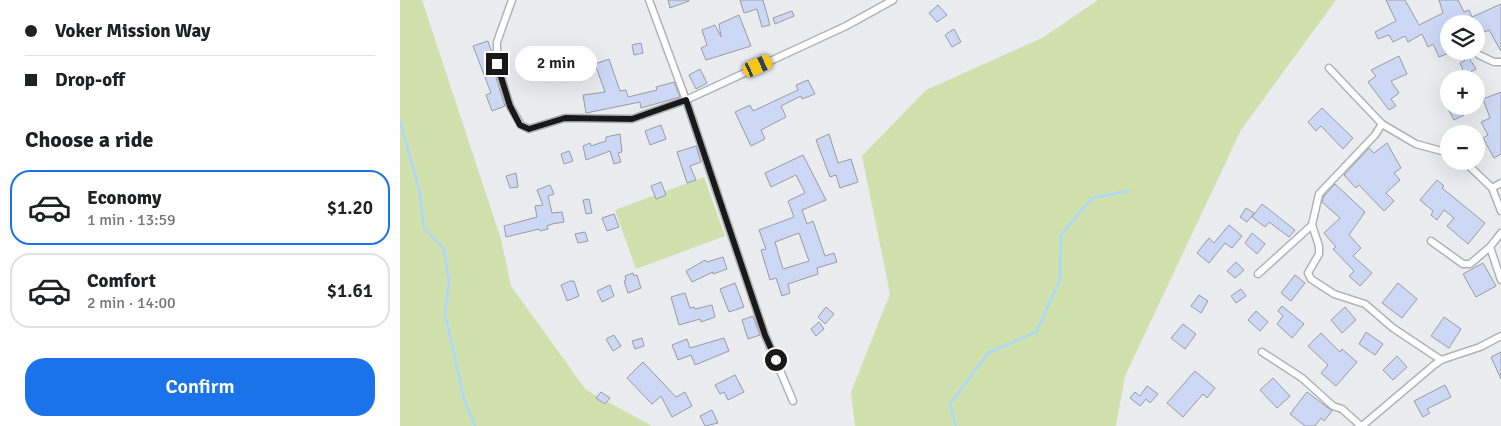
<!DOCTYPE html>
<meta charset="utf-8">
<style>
body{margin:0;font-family:Signika,sans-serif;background:#f2f2f2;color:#202124;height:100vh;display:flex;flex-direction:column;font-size:19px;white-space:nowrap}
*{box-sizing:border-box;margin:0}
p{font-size:16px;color:#757577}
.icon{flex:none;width:28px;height:28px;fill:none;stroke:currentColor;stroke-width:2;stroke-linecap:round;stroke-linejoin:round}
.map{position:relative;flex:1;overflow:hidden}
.panel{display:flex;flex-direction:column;background:#fff;width:400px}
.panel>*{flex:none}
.guide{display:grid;align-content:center;height:110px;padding:0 25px;background:#fff}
.controls{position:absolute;left:1040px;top:15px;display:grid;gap:10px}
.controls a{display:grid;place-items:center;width:45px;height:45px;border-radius:50%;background:#fff;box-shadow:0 5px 20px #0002;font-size:25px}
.end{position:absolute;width:22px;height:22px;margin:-11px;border:6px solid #19191a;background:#fff;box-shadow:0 0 0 2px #fff}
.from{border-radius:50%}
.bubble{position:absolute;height:35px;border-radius:18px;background:#fff;box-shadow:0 5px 20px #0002;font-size:16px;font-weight:600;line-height:35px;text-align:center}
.car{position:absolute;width:15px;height:30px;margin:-15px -8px;border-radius:6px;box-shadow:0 0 4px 1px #0007;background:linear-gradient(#f5c518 24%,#345 0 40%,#f5c518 0 76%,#345 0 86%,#f5c518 0)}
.guide b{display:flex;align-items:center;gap:18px;height:48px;font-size:19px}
.guide b+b{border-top:1px solid #e0e0e0}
.guide i{width:12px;height:12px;background:#202124}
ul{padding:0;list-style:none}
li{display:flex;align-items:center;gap:15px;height:75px;margin:0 10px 8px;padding:0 15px;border:2px solid #e0e0e0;border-radius:20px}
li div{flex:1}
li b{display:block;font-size:19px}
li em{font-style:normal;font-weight:600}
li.on{border-color:#1a73e8}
li>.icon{width:45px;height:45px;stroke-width:1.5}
h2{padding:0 25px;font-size:22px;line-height:60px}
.primary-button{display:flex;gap:10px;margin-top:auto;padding:10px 25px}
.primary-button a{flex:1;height:58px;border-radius:20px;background:#1a73e8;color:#fff;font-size:20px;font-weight:600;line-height:58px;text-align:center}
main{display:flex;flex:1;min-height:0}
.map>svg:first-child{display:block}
.green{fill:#d0e1ae}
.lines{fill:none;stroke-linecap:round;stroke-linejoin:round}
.stream{stroke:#add8fb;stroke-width:2.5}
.building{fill:#cdd8f7;stroke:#9a9b9e;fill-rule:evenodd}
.minor-casing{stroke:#b1b2b5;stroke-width:9}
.minor{stroke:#fff;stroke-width:6}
.route{stroke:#19191a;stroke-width:6}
</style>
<main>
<section class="panel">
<div class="guide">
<b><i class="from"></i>Voker Mission Way</b>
<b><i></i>Drop-off</b>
</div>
<h2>Choose a ride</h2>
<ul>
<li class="on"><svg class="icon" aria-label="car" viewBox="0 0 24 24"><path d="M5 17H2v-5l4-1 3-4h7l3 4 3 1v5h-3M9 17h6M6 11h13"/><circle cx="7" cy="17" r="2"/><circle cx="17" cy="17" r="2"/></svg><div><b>Economy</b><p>1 min · 13:59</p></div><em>$1.20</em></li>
<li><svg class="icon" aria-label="car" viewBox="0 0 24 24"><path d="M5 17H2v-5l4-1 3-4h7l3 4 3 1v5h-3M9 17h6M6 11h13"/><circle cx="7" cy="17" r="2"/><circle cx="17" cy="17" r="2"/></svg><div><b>Comfort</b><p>2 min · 14:00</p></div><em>$1.61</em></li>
</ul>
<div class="primary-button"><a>Confirm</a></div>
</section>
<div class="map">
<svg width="1101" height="426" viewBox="0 0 1101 426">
<rect width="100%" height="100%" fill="#ebecf0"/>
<g class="green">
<path d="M0,0H22L101,239L111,286L186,390L252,426H0Z"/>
<path d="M698,0H936L841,130L725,376L716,426H455L451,392L490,294L462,156L526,90L642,38Z"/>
<path d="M304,177L325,236L236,269L215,210Z"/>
</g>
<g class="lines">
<g class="stream">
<path d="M0,121L19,189L24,228L44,249L49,282L45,314L64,399L75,426"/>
<path d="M556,426L550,404L588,353L636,332L660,280L661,235L692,198L728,191"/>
</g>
</g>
<g class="building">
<path d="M268,0H289V1L270,8Z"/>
<path d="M340,0H363L370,25L362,27L357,9L344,13Z"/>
<path d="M986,0H1005L1019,25L1043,13L1039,0H1058L1064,12L1069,10L1072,17L1101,4V51L1089,30L1085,32L1078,24H1049V53L1039,57L1033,44L1028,47L1022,34L1008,42L1005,36L993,42L989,35L978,39L975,32L996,21Z"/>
<path d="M538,5L547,15L537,22L529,13Z"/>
<path d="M392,11L394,16L375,24L373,18Z"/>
<path d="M339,15L351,46L306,60L301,48L307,45L302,30L315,25L321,37L319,24Z"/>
<path d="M554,29L561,42L552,47L545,35Z"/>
<path d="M88,41L92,53V65L105,106L92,111L86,95L91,93L73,46Z"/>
<path d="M241,43L243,53L234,55L232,45Z"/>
<path d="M999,56L1007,74L991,81L999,93L991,99L996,106L989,110L968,82L976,76L971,70Z"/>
<path d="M1069,58L1076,69L1065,75L1060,63Z"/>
<path d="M209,59L220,91L226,90L228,97L257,90L256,87L274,82L280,97L241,108L240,102L186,113L183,95L205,92L195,64Z"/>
<path d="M300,69L307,83L296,89L289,75Z"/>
<path d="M408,80L415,94L402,99L401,96L381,106L386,117L361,130L365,139L351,146L335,112L350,105L353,111L398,90L396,85Z"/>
<path d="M1049,92V106H1059L1064,115L1054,120L1041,96Z"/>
<path d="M1101,92V154L1094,158L1083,138L1088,135L1081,122L1090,118L1083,99Z"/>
<path d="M922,108L953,138L943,149L921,126L916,131L908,122Z"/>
<path d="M261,125L266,139L250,145L245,131Z"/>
<path d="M220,134L222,152L218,153L221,162L214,164L210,151L186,160L183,146L190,143L191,146L206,141V137Z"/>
<path d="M429,134L438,163L451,159L458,182L440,188L436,175L430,177L416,140Z"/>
<path d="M987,143L1001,168L994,173L1000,180L986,193L994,201L984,211L959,185L956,188L944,175L969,148L974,153Z"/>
<path d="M296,146L301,162L290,166L296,180L287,183L277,152Z"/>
<path d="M169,151L173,161L164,164L161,154Z"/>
<path d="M403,155L426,200L402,210L407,224L413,221L425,256L434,253L437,262L417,268L418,274L388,284L390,293L382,296L376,278L370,280L361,250L366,249L359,230L394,217L388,201L405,193L396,175L371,187L365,173ZM399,233L409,261L383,269L375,242Z"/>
<path d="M116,173L118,187L110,188L106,176Z"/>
<path d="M1037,180L1044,186L1042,188L1085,223L1068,244L1047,226L1054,218L1044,210L1037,220L1031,215L1033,211L1020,200Z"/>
<path d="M261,182L266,195L256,199L251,186Z"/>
<path d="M935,184L965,212L949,235L961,248L953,256L972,273L960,286L949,276L954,271L933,249L936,247L924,233L940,218L922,202L924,196Z"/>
<path d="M150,185L154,194L148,196L152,213L162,212L164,222L152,224L147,226L148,229L140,231L139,229L106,237L104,226L137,217L135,206L143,205L137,190Z"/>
<path d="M189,199L192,213L186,214L183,200Z"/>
<path d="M862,204L895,230L889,237L869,222L865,227L852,217Z"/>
<path d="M846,208L854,213L847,222L840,217Z"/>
<path d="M214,214L219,227L207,231L202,218Z"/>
<path d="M829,225L842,236L832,248L825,243L809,263L797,253L809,238L814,243Z"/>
<path d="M185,232L188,241L178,243L175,234Z"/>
<path d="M852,233L865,244L857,254L845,243Z"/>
<path d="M323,257L327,269L313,274V272L292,282L286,271L305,260L307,262Z"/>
<path d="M836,262L844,270L835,278L827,271Z"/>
<path d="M1083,263L1096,286L1076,297L1063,274Z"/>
<path d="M233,273L234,276L237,275L241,288L228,293L224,281L226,280L225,276Z"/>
<path d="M895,275L905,283L891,301L881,293Z"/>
<path d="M170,281H174L179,296L167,301L161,285Z"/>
<path d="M335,283L344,307L329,312L320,289Z"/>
<path d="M998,283L1017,299L1002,318L982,303Z"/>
<path d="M210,285L214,296L202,302L197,291Z"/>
<path d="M841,289L846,296L836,303L831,296Z"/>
<path d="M285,293L290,308L294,307L295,309L312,305L315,317L301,322L300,319L279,325L271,297Z"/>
<path d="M799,295L808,301L801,313L791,306Z"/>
<path d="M882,306L904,324L892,338L877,324L883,316L878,311Z"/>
<path d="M426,307L434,314L425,324L418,317Z"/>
<path d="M945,307L956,320L942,333L931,320Z"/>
<path d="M856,311L868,322L860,331L848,320Z"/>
<path d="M353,316L360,335L348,339L342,320Z"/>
<path d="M1044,317L1061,329L1049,348L1031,336Z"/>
<path d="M419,322L424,329L416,336L411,329Z"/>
<path d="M783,324L796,334L785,349L771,338Z"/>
<path d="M966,332L983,344L975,355L959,344Z"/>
<path d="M921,333L940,352L942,349L957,362L936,386L921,373L928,365L908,346Z"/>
<path d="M214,335L221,346L213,351L206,339Z"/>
<path d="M242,338L244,346L235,349L232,341Z"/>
<path d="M324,338L329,351L295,365L291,355L278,360L272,345L287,339L290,348Z"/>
<path d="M1101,352V379L1091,357Z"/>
<path d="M997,356L1007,367L993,380L983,370Z"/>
<path d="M243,362L276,397L285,392L292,406L272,417L261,396L252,404L227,378Z"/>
<path d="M795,371L815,388L807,398L803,394L783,417L767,403Z"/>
<path d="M335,375L344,392L328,400L324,392L320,394L315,385Z"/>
<path d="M873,378L890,396L877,408L860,390Z"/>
<path d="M1045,385L1051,397L1027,409L1030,413L1023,417L1014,401Z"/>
<path d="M747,386L758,394L750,403L746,399L740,406L730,398L735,392L740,396Z"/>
<path d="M201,392L210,398L205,404L196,398Z"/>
<path d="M907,392L932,411L924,421L921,418L915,426H905L890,414Z"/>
<path d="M312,410L318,423L305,426L300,416Z"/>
</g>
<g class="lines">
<defs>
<g id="minor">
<path d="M112,0L97,42V64L110,106L121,125L129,129L165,118L232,119L286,100L446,26L493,0"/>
<path d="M249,0L286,100L365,335L393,401"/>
<path d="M1079,55L1094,62H1101"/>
<path d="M929,68L982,124L1016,144L1049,153"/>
<path d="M982,124L975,135L919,194L912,225L919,246V254L908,273L911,279L934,294L965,304L993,328L1041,360"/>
<path d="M1064,161L1092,188"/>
<path d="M1101,183L1092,188L1101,211"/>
<path d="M1101,233L1090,247L1101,280"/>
<path d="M1031,241L1063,264H1070L1090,247"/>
<path d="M858,274L912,225"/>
<path d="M862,352L902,378L933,406L942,409L961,426"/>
<path d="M962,426L1034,365L1041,360L1080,347L1101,336"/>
</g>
</defs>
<use href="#minor" class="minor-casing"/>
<use href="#minor" class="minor"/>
</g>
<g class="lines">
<path class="route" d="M97,64L110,106L120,125L129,129L165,118L232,119L286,100L365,335L376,360"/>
</g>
</svg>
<div class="controls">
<a><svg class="icon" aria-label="layers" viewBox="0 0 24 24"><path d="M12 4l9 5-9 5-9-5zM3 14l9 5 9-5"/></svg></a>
<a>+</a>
<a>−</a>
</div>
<i class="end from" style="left:376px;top:360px"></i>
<i class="end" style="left:97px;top:64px"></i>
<div class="bubble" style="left:115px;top:46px;width:82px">2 min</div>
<i class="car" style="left:358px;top:66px;rotate:66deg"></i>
</div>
</main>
